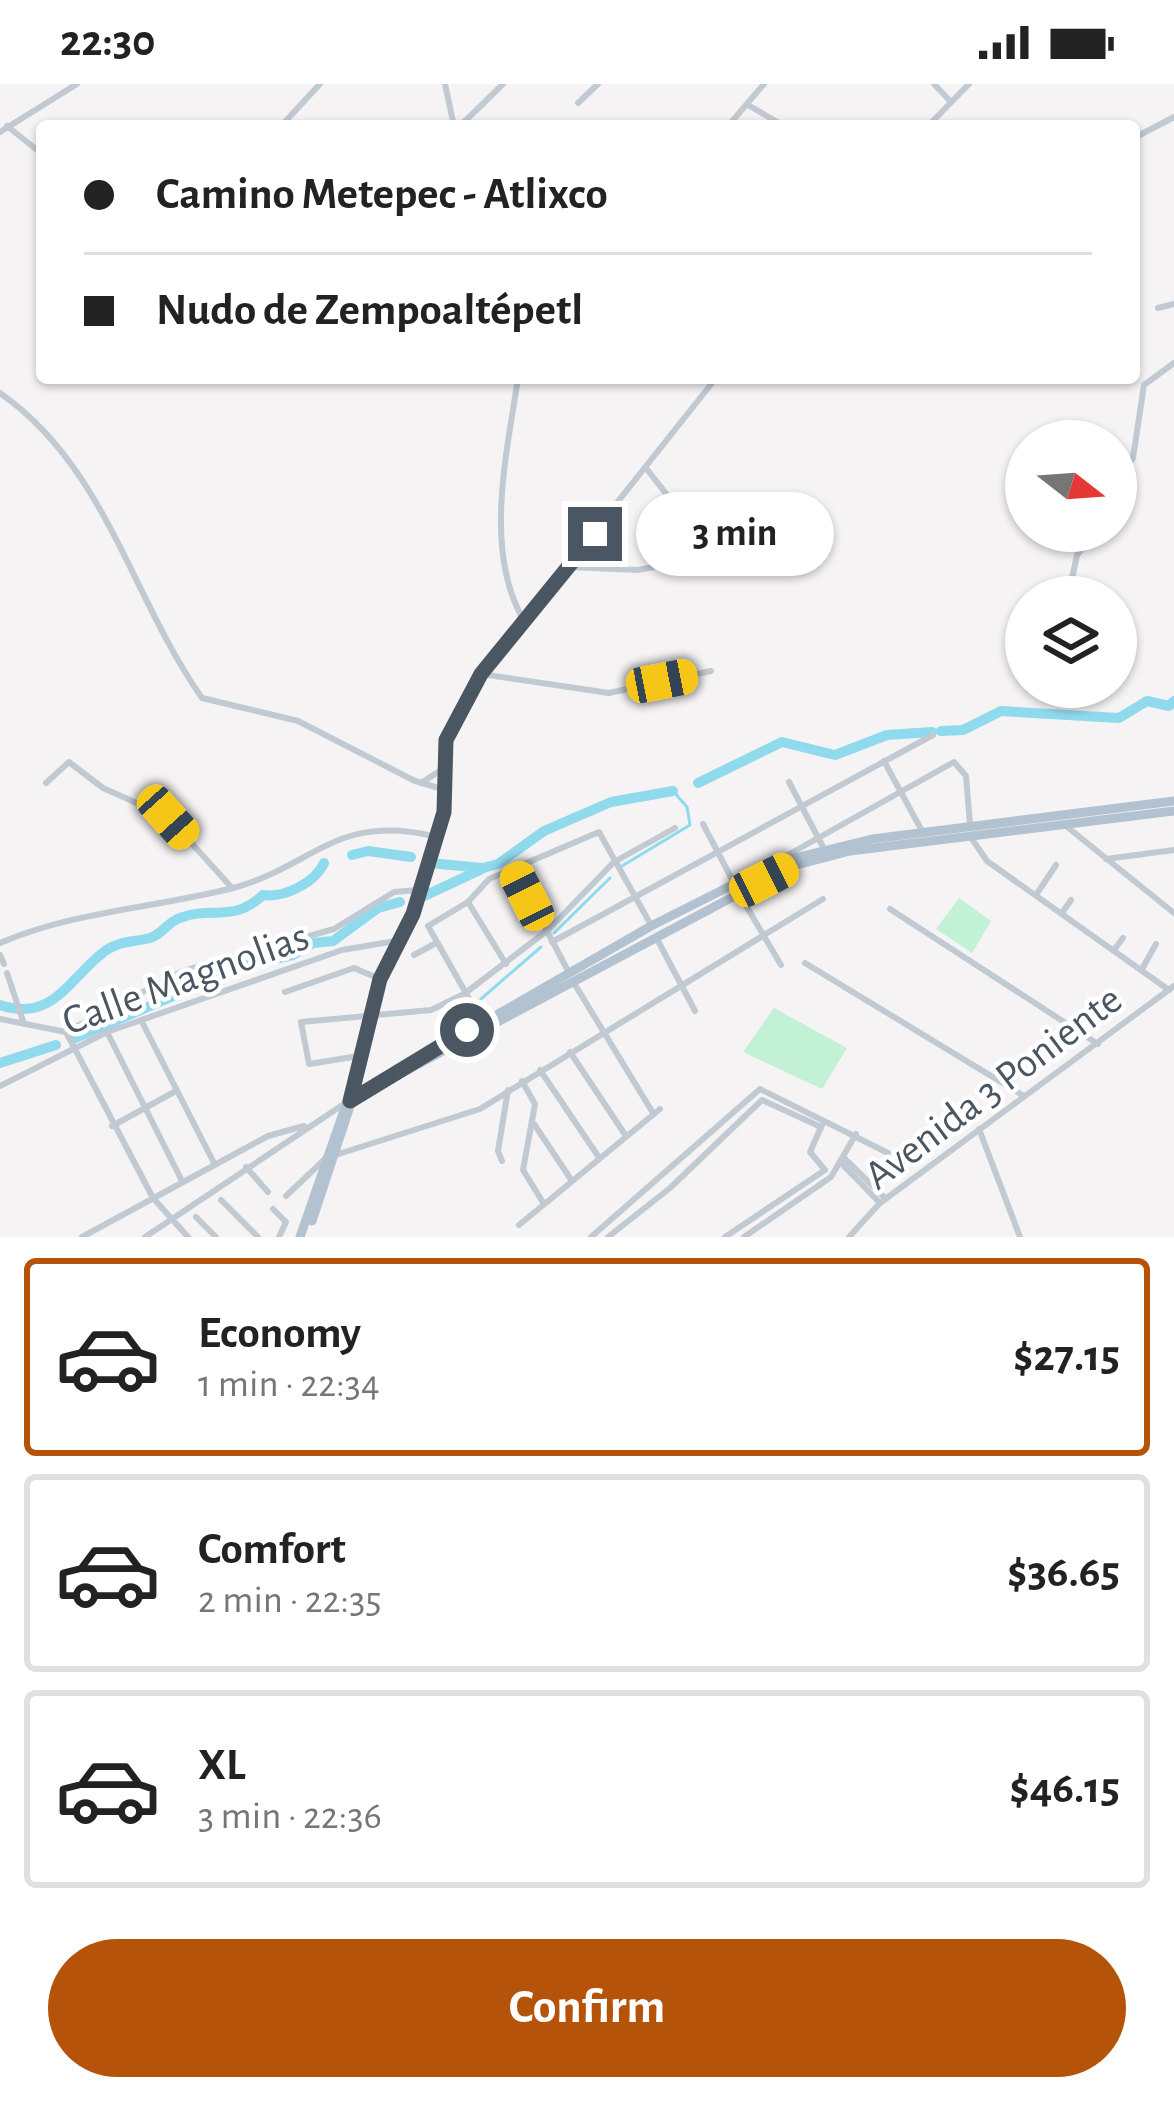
<!DOCTYPE html>
<meta charset="utf-8">
<style>
body{margin:0;font-family:"Alegreya Sans",sans-serif;background:#f2f2f2;color:#222;height:100vh;display:flex;flex-direction:column;font-size:45px;white-space:nowrap}
*{box-sizing:border-box;margin:0}
p{font-size:39px;color:#767676}
.icon{flex:none;width:66px;height:66px;fill:none;stroke:currentColor;stroke-width:2;stroke-linecap:round;stroke-linejoin:round}
.map{position:relative;height:1153px;overflow:hidden}
.side{display:flex;flex-direction:column;background:#fff;flex:1}
.side>*{flex:none}
.guide{position:absolute;left:36px;top:36px;width:1104px;height:264px;border-radius:12px;box-shadow:0 3px 9px #0004;display:grid;align-content:center;height:264px;padding:0 48px;background:#fff}
.needle{width:78px;rotate:107deg}
.controls{position:absolute;left:1005px;top:336px;display:grid;gap:24px}
.controls a{display:grid;place-items:center;width:132px;height:132px;border-radius:50%;background:#fff;box-shadow:0 3px 9px #0004;font-size:60px}
.end{position:absolute;width:54px;height:54px;margin:-27px;border:15px solid #4a5661;background:#fff;box-shadow:0 0 0 6px #fff}
.from{border-radius:50%}
.bubble{position:absolute;height:84px;border-radius:42px;background:#fff;box-shadow:0 3px 9px #0004;font-size:39px;font-weight:700;line-height:84px;text-align:center}
.car{position:absolute;width:36px;height:72px;margin:-36px -18px;border-radius:15px;box-shadow:0 0 9px 3px #0007;background:linear-gradient(#f5c518 24%,#345 0 40%,#f5c518 0 76%,#345 0 86%,#f5c518 0)}
.guide b{display:flex;align-items:center;gap:42px;height:114px;font-size:45px}
.guide b+b{border-top:3px solid #e0e0e0}
.guide i{width:30px;height:30px;background:#222}
ul{padding:21px 0 0;list-style:none}
li{display:flex;align-items:center;gap:36px;height:198px;margin:0 24px 18px;padding:0 24px;border:6px solid #e0e0e0;border-radius:12px}
li div{flex:1}
li b{display:block;font-size:45px}
li em{font-style:normal;font-weight:700}
li.on{border-color:#b45309}
li>.icon{width:108px;height:108px;stroke-width:1.5}
.primary-button{display:flex;gap:24px;margin-top:auto;padding:24px 48px}
.primary-button a{flex:1;height:138px;border-radius:72px;background:#b45309;color:#fff;font-size:48px;font-weight:700;line-height:138px;text-align:center}
.status{display:flex;justify-content:space-between;align-items:center;height:84px;padding:0 60px;background:#fff;direction:ltr}
.status svg{height:33px;fill:currentColor}
.map>svg:first-child{display:block}
.green{fill:#c3f1d5}
.lines{fill:none;stroke-linecap:round;stroke-linejoin:round}
.stream{stroke:#90daee;stroke-width:3}
.river{stroke:#90daee;stroke-width:10}
.minor{stroke:#c1cad2;stroke-width:6}
.major{stroke:#b3c2d1;stroke-width:9}
.route{stroke:#4a5661;stroke-width:15}
.labels{text-anchor:middle;stroke-width:9;stroke-linejoin:round;paint-order:stroke}
.street-label{font-size:42px;fill:#4a5661;stroke:#fff}
</style>
<div class="status"><b>22:30</b><svg viewBox="0 0 49 12"><path d="M0 12V9h3v3zM5 12V6h3v6zM10 12V3h3v9zM15 12V0h3v12zM26 1h20v11H26zM47 4h2v5h-2z"/></svg></div>
<div class="map">
<svg width="1174" height="1153" viewBox="0 0 1174 1153">
<rect width="100%" height="100%" fill="#f5f3f3"/>
<g class="green">
<path d="M959,814L991,837L972,869L936,845Z"/>
<path d="M774,924L847,964L822,1005L743,968Z"/>
</g>
<g class="lines">
<g class="stream">
<path d="M622,782L690,741L687,723L673,707"/>
<path d="M554,849L610,794"/>
<path d="M474,921L541,863"/>
<path d="M450,929L469,924"/>
</g>
<g class="river">
<path d="M941,647L963,646L1001,627L1119,634L1147,617L1169,622L1174,617"/>
<path d="M698,699L782,658L835,671L887,651L932,648"/>
<path d="M352,771L368,767L411,773"/>
<path d="M429,779L483,784L498,780L544,747L611,718L673,707"/>
<path d="M420,814L482,785"/>
<path d="M0,921C53,939 69,894 105,867C118,857 135,858 150,854C163,850 167,838 180,834C215,821 231,840 263,811C284,814 315,799 324,779"/>
<path d="M73,955L178,910L197,892L293,871L313,859L333,857L378,824L400,818"/>
<path d="M0,979L56,961"/>
</g>
<g class="minor">
<path d="M445,0L454,42"/>
<path d="M934,0L951,18"/>
<path d="M578,19L598,0"/>
<path d="M748,21L784,42"/>
<path d="M7,42L42,70"/>
<path d="M281,42L320,0"/>
<path d="M460,42L503,0"/>
<path d="M728,42L764,0"/>
<path d="M928,42L969,0"/>
<path d="M0,48L77,0"/>
<path d="M1134,54L1174,33"/>
<path d="M1158,224L1174,220"/>
<path d="M518,294C507,369 483,467 524,537"/>
<path d="M0,309C106,383 131,513 202,614L298,637L415,697L449,707"/>
<path d="M1116,397L1133,374L1144,301L1174,279"/>
<path d="M1067,452L1072,447"/>
<path d="M569,483L638,486L714,471L646,384"/>
<path d="M1068,513L1077,471L1097,447"/>
<path d="M481,590L609,609L711,587"/>
<path d="M884,677L922,747"/>
<path d="M789,698L824,765"/>
<path d="M46,699L69,678L103,704L168,733L232,804"/>
<path d="M421,699L446,683"/>
<path d="M703,740L734,799"/>
<path d="M1066,742L1174,829"/>
<path d="M970,752L987,777L1169,906"/>
<path d="M786,772L954,678L966,692L970,741"/>
<path d="M1106,775L1174,766"/>
<path d="M514,784L568,887"/>
<path d="M738,808L781,881"/>
<path d="M1036,811L1056,781"/>
<path d="M468,818L506,880"/>
<path d="M890,825L1098,960"/>
<path d="M1062,829L1071,816"/>
<path d="M657,855L695,927"/>
<path d="M552,858L933,651"/>
<path d="M0,859C74,827 155,824 233,804C312,783 336,729 433,752"/>
<path d="M1114,866L1123,854"/>
<path d="M0,871L4,880"/>
<path d="M414,871L436,859"/>
<path d="M805,879L1024,1012"/>
<path d="M1142,885L1156,860"/>
<path d="M7,889L24,940"/>
<path d="M574,899L653,1029"/>
<path d="M285,908L354,884L380,895"/>
<path d="M0,935L66,948L153,1114L188,1153"/>
<path d="M142,938L214,1079"/>
<path d="M484,941L428,842L468,818L489,795L599,748L651,841"/>
<path d="M66,948L183,887L334,845L394,808L418,806"/>
<path d="M107,948L181,1095"/>
<path d="M570,968L626,1052"/>
<path d="M359,972L309,980L301,938L431,926L464,910L548,846L614,778L675,744"/>
<path d="M540,986L598,1072"/>
<path d="M522,997L535,1020L523,1086L544,1120"/>
<path d="M0,1002L107,948L342,866L396,857"/>
<path d="M534,1040L572,1097"/>
<path d="M822,1041L810,1068L825,1086"/>
<path d="M112,1042L176,1007"/>
<path d="M979,1045L1020,1153"/>
<path d="M843,1073L886,1115"/>
<path d="M502,1077L498,1067L508,1006"/>
<path d="M840,1078L879,1118"/>
<path d="M246,1083L268,1108"/>
<path d="M286,1112L326,1074L480,1025L823,815"/>
<path d="M221,1116L258,1153"/>
<path d="M273,1125L286,1138L279,1153"/>
<path d="M196,1133L216,1153"/>
<path d="M519,1141L660,1025"/>
<path d="M82,1153L268,1052L304,1042"/>
<path d="M145,1153L347,1018L380,895L413,829L444,729L446,655L481,590L716,294"/>
<path d="M591,1153L760,1005L888,1069"/>
<path d="M608,1153L670,1104L762,1016L821,1043"/>
<path d="M725,1153L825,1086"/>
<path d="M744,1153L831,1093L856,1050"/>
<path d="M849,1153L880,1119L1174,902"/>
</g>
<g class="major">
<path d="M420,975L651,842L778,778L872,755L1174,717"/>
<path d="M312,1137L350,1022"/>
<path d="M300,1153L347,1018L789,783L850,767L1174,727"/>
</g>
</g>
<g class="lines">
<path class="route" d="M467,946L350,1017L380,895L413,830L444,728L446,656L481,590L595,450"/>
</g>
<g class="labels">
<g class="street-label">
<text transform="translate(185 893) rotate(-20)" y="15">Calle Magnolias</text>
<text transform="translate(992 1002) rotate(-37)" y="15">Avenida 3 Poniente</text>
</g>
</g>
</svg>
<div class="controls">
<a><svg class="needle" viewBox="-14 -14 28 28"><path d="M0-13l5 13h-10z" fill="#e53935"/><path d="M0 13l5-13h-10z" fill="#767676"/></svg></a>
<a><svg class="icon" aria-label="layers" viewBox="0 0 24 24"><path d="M12 4l9 5-9 5-9-5zM3 14l9 5 9-5"/></svg></a>
</div>
<i class="end from" style="left:467px;top:946px"></i>
<i class="end" style="left:595px;top:450px"></i>
<div class="bubble" style="left:636px;top:408px;width:198px">3 min</div>
<i class="car" style="left:662px;top:597px;rotate:79deg"></i>
<i class="car" style="left:168px;top:733px;rotate:138deg"></i>
<i class="car" style="left:764px;top:796px;rotate:63deg"></i>
<i class="car" style="left:527px;top:812px;rotate:333deg"></i>
<div class="guide">
<b><i class="from"></i>Camino Metepec - Atlixco</b>
<b><i></i>Nudo de Zempoaltépetl</b>
</div>
</div>
<section class="side">
<ul>
<li class="on"><svg class="icon" aria-label="car" viewBox="0 0 24 24"><path d="M5 17H2v-5l4-1 3-4h7l3 4 3 1v5h-3M9 17h6M6 11h13"/><circle cx="7" cy="17" r="2"/><circle cx="17" cy="17" r="2"/></svg><div><b>Economy</b><p>1 min · 22:34</p></div><em>$27.15</em></li>
<li><svg class="icon" aria-label="car" viewBox="0 0 24 24"><path d="M5 17H2v-5l4-1 3-4h7l3 4 3 1v5h-3M9 17h6M6 11h13"/><circle cx="7" cy="17" r="2"/><circle cx="17" cy="17" r="2"/></svg><div><b>Comfort</b><p>2 min · 22:35</p></div><em>$36.65</em></li>
<li><svg class="icon" aria-label="car" viewBox="0 0 24 24"><path d="M5 17H2v-5l4-1 3-4h7l3 4 3 1v5h-3M9 17h6M6 11h13"/><circle cx="7" cy="17" r="2"/><circle cx="17" cy="17" r="2"/></svg><div><b>XL</b><p>3 min · 22:36</p></div><em>$46.15</em></li>
</ul>
<div class="primary-button"><a>Confirm</a></div>
</section>
